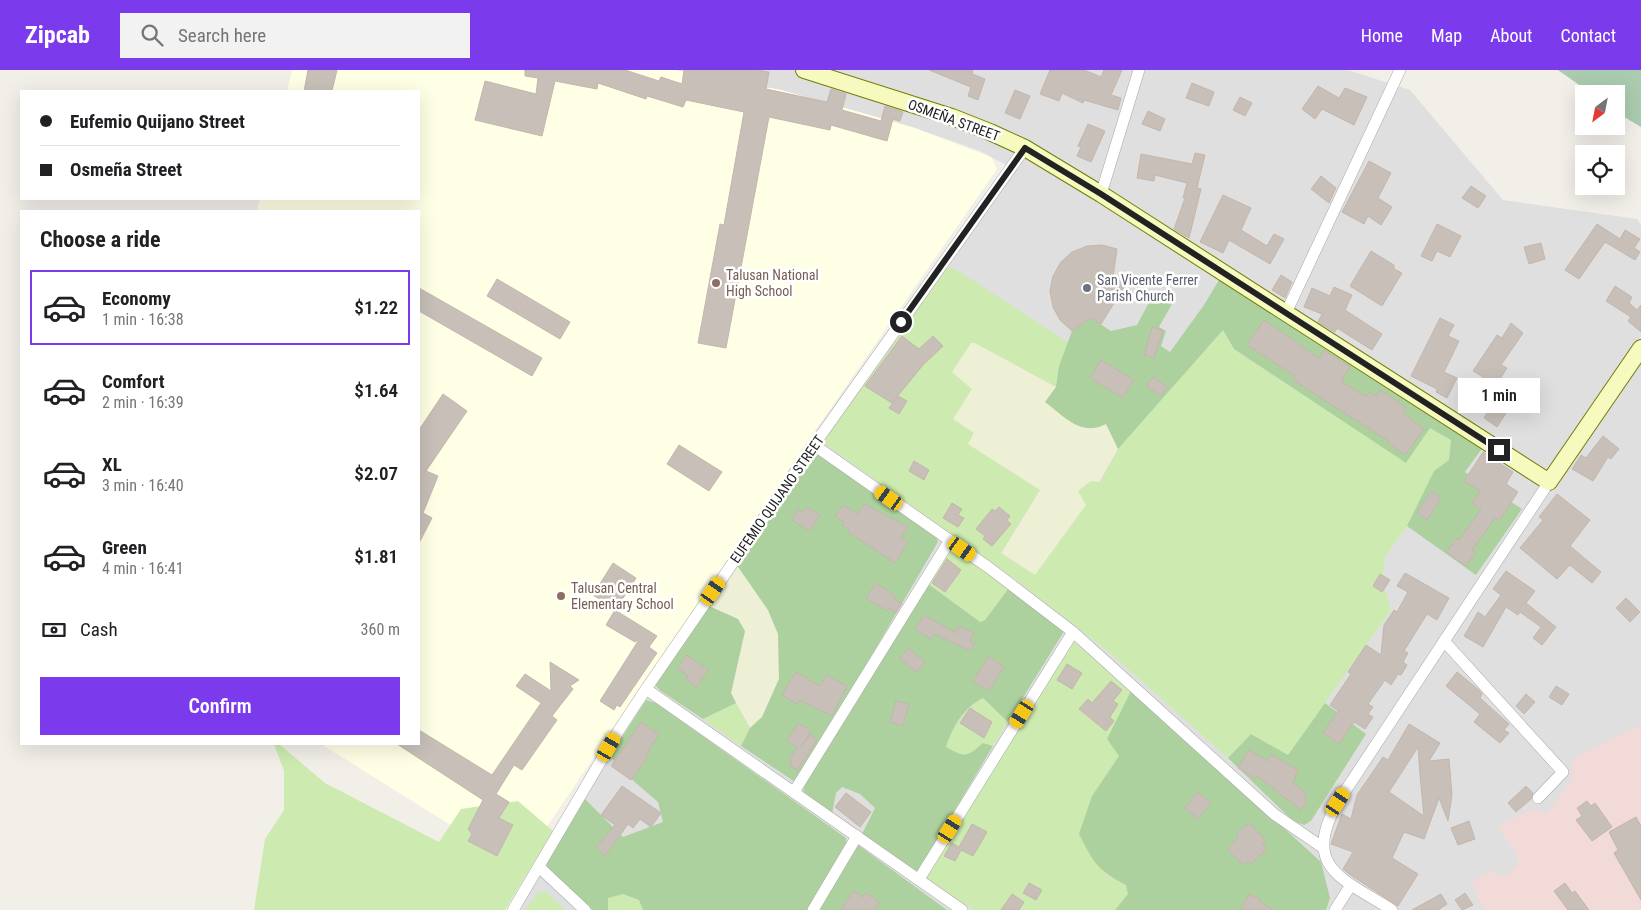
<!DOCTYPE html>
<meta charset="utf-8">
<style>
body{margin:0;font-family:"Roboto Condensed",sans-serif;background:#f2f2f2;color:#202124;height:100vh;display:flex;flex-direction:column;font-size:19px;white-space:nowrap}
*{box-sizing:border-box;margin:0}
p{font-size:16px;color:#757577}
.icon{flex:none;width:28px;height:28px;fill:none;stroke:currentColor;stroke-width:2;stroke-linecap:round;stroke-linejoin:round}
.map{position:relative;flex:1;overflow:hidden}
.drawer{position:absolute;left:20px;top:140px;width:400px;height:535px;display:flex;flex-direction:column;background:#fff;border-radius:0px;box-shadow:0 5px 20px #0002}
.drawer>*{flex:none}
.hud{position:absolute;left:20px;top:20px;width:400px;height:110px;border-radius:0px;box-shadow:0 5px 20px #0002;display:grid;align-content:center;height:110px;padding:0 20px;background:#fff}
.needle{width:32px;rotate:212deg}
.controls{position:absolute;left:1575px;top:15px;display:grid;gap:10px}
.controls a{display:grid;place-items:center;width:50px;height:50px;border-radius:0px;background:#fff;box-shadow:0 5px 20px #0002;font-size:25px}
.end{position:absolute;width:22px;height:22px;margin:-11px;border:6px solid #222;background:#fff;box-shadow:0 0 0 2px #fff}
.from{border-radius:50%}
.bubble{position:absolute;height:35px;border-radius:0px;background:#fff;box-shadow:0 5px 20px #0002;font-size:16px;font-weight:600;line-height:35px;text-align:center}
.car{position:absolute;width:15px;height:30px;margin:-15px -8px;border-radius:6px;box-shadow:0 0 4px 1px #0007;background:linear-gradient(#f5c518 24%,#345 0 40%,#f5c518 0 76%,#345 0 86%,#f5c518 0)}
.hud b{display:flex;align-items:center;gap:18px;height:48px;font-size:19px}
.hud b+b{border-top:1px solid #e0e0e0}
.hud i{width:12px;height:12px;background:#202124}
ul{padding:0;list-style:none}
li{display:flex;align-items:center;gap:15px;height:75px;margin:0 10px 8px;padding:0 10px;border:2px solid transparent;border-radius:0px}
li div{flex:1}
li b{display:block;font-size:19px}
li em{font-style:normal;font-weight:600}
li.selected{border-color:#7c3aed}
li>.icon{width:45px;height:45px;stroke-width:1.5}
h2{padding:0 20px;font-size:22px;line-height:60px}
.pay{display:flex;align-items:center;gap:12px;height:55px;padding:0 20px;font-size:19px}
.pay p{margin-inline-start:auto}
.button{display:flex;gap:10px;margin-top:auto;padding:10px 20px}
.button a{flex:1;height:58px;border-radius:0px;background:#7c3aed;color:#fff;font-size:20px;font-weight:600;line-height:58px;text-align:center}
header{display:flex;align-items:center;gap:30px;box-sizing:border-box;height:70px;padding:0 25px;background:#7c3aed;color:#fff}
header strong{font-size:24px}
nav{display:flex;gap:28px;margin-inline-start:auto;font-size:18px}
.search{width:350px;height:45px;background:#f2f2f2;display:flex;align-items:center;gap:12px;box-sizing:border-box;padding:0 18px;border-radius:0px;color:#757577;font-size:19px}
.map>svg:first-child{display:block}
.residential{fill:#e0dfdf}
.commercial{fill:#f2dad9}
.education{fill:#ffffe5}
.farmland{fill:#eef0d5}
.grass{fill:#cdebb0}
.forest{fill:#add19e}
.cemetery{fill:#aacbaf}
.building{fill:#c7bfb8;stroke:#c4b6ab;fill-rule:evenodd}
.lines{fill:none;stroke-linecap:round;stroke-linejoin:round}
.street-casing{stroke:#a9a9a9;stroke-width:12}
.secondary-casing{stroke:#707d05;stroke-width:18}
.street{stroke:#fff;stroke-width:11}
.secondary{stroke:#f7fabf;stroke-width:16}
.route{stroke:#222;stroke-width:6}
.education-dot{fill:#8d6e63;stroke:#fff;stroke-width:2}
.worship-dot{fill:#6b7280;stroke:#fff;stroke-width:2}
.labels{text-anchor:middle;stroke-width:5;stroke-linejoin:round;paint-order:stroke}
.street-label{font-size:14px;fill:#222;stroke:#fff}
.education-label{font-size:14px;fill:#785e54;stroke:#fff;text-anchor:start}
.worship-label{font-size:14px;fill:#5b616d;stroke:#fff;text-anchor:start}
</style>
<header>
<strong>Zipcab</strong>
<div class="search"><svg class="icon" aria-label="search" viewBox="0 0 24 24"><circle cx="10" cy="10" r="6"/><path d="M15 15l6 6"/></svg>Search here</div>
<nav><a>Home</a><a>Map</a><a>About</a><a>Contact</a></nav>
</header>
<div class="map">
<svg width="1641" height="840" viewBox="0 0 1641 840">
<rect width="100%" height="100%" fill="#f2efe9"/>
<path class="residential" d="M675,0H1348L1410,20L1503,130L1637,149L1641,155V840H520L621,663L1012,98L980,81L912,57L781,20Z"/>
<path class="commercial" d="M1641,654V840H1485L1471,814L1490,801L1504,807L1518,794L1517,783L1497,758L1530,739L1547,743L1572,709V690Z"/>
<path class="education" d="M292,0H675L781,20L912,57L991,87L997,99L803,378L519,798L321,674H419V141H257L260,129H419V21H287Z"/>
<g class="farmland">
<path d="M971,273H975L1056,317L1045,332L1106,354L1118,379L1086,435L1035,505L1001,484L1040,420L967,374L953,349L951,303Z"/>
<path d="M736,494L768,540L778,564L779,609L762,647L750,658L731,624L745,561L709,536Z"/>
</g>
<g class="grass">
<path d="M948,197L957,200L1069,273L1059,296L1056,317L975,273H971L952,302L972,319L953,349L974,363L968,374L1040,420L1001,483L1035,505L1086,435L1078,421L1091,411L1100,412L1118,379L1223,260L1234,279L1406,393L1430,358L1451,370L1449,390L1434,401L1407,456L1385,487L1383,513L1391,540L1288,685L1251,664L1228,688L1111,584L1016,510L825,374L828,363L941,203Z"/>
<path d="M953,478L1009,518L985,550L980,552L927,513Z"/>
<path d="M1073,571L1132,619L1119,686L1092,726L1105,804L1126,815L1128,824L1115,840H973L925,807Z"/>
<path d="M984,628L1008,652L993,676L983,673C967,687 964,688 945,677C955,657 963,638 984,628Z"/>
<path d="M736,633L750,658L741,676L703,649Z"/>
<path d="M274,674H279L325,713L439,772L461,739L518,731L553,761L505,840H254L265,769L284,740V701Z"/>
<path d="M539,822H546L566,840H525Z"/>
<path d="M623,824L639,830L643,840H608V828Z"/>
</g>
<g class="forest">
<path d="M1222,205L1483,377L1465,402L1522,439L1476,505L1407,456L1434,401L1449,390L1451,370L1430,358L1406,393L1234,279L1223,260L1118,379L1106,354C1081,367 1065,347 1045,332L1056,317L1059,296L1072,261L1091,248L1111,261L1137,255L1153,225L1172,234L1159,257L1166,261L1161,276L1170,282L1204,235Z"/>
<path d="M812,382L818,383L937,468L938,472L798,711L795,712L741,676L750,658L762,647L779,609L778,564L768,540L736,494Z"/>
<path d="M927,513L980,552L985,550L1009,518L1063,558V563L1008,652L983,628C963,638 953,657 946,677C965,688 967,687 983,673L993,676L918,802L862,764L875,738L860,724L842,717L836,723L832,744L804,722L803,716Z"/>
<path d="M709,536L738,549L745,561L731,623L736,633L703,649L661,621L655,615Z"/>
<path d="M1132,619L1321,792L1330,828L1326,840H1115L1128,824L1126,815C1097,800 1094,793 1079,764L1092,726L1119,686L1107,669Z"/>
<path d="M646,630L656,633L846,768V778L810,840H643L639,830L623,824L608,828V840H593L548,801L546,791L582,731L585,729L623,767L663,752L658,732L630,708L610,686Z"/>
<path d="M1325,633L1366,664L1311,751L1304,755L1293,751L1228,688L1251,664L1288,685Z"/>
<path d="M858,775L947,840H817Z"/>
</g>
<path class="cemetery" d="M1558,0H1641V57L1616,42V24H1592Z"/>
<g class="building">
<path d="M308,0H337L332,21H304Z"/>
<path d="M525,0H625L659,11L661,7L682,14L684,0H757L769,2L766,19L827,32L831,19L846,24L842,40L881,51L885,36L903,42L900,51L893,49L887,71L831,55L830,60L769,47L726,278L698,273L720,154L724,155L744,42L686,30L683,37L647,26L646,29L598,13L597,19L555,11L542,66L475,50L485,11L536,24L538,8L525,6Z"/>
<path d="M929,0H973L972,4L985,9L978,30L968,26L971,17Z"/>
<path d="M1050,0H1084L1101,7L1104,0H1122L1111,25L1121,28L1118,40L1084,30L1083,33L1062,23L1059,31L1040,24Z"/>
<path d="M1192,13L1214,22L1209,36L1186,28Z"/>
<path d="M1318,16L1339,28L1345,18L1367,27L1354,55L1322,39L1315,49L1302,39Z"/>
<path d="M1015,20L1030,26L1020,49L1005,43Z"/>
<path d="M1240,27L1252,33L1245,46L1233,40Z"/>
<path d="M1148,41L1165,49L1160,61L1142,54Z"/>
<path d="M1088,54L1105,61L1091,92L1077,86L1081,77L1078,76Z"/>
<path d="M1195,83L1205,85L1197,118L1201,119L1189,168L1174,159L1185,128H1183L1187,113L1155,105L1154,111L1137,108L1141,84L1192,94Z"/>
<path d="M1369,91L1391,103L1378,128L1392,137L1381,155L1368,146L1364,154L1342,142Z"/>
<path d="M1321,106L1336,118L1329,133L1311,119Z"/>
<path d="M1471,116L1486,126L1478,138L1462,128Z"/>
<path d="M1223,125L1251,138L1241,160L1267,176L1274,164L1284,169L1270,194L1229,170L1223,183L1200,172Z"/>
<path d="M1437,154L1461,166L1450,187L1437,181L1432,191L1421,186Z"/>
<path d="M1597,154L1620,169L1625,160L1640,169L1634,178L1640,182L1635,190L1605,172L1579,209L1565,200Z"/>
<path d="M1541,173L1545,189L1529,194L1524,177Z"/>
<path d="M1102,175L1117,179L1113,207L1126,214L1101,254L1091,248L1072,261L1060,250L1053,237L1050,221L1053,206L1061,192L1072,182L1087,176Z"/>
<path d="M1371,181L1394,195V199L1402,203L1382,236L1350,216Z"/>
<path d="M1281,205L1292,212L1285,228L1272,220Z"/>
<path d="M497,209L570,252L560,269L487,226Z"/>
<path d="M1615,216L1632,227L1629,233L1637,240L1641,235V262L1628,251L1631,247L1606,231Z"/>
<path d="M1334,217L1352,225L1345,240L1382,264L1372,280L1337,258L1335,262L1318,252L1322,244L1304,237L1312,218L1330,226Z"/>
<path d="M419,218L542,288L532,306L419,241Z"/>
<path d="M1440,248L1454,255L1448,266L1459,271L1444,302L1457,308L1447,328L1436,322L1437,319L1411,306Z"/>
<path d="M1264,250L1319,288L1324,280L1350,297L1341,311L1366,327L1369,322L1376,326L1380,320L1406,337L1403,343L1424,359L1405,385L1389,374L1390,372L1293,310L1295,306L1247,275Z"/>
<path d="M1511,253L1523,263L1501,295L1507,298L1496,315L1473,301L1497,265L1502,268Z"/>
<path d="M1152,257L1163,260L1154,288L1144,285Z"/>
<path d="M902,266L919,279L933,266L943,276L923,295L892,333L865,316Z"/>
<path d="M1101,290L1134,310L1123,328L1090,308Z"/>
<path d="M1153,307L1167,317L1161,326L1146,316Z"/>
<path d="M443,324L467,341L426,401L438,406L423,443L432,448L419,473V360Z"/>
<path d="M898,326L907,331L899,344L889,338Z"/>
<path d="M1494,331L1505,338L1503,342L1506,343L1497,357L1484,348Z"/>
<path d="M1603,366L1619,379L1611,389L1608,387L1593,411L1572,399L1581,385L1586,388Z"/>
<path d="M679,375L722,402L709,421L667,394Z"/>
<path d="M1483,382L1513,402L1506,414L1518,422L1499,451L1495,448L1472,480L1476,482L1466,496L1446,482L1457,468L1459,470L1481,439L1472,433L1480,421L1464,411Z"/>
<path d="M914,391L929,400L924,410L909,401Z"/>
<path d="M1431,421L1441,428L1427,450L1417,443Z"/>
<path d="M1557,424L1590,450L1570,476L1601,502L1592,513L1570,495L1557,509L1520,478L1543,450L1539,447Z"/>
<path d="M952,433L962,439L958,445L964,448L958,457L943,448Z"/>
<path d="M864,434L908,457L901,468L908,472L895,493L848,462L849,459L842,455L844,452L835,446L843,435L858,444Z"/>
<path d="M806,437L820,445L810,461L792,450L798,439L803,442Z"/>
<path d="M999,437L1010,446L1007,450L1011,454L992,476L983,469L985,466L976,459L992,439L995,441Z"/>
<path d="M947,489L961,500L945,522L932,513Z"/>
<path d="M613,493L636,508L616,539L593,525Z"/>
<path d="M1506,501L1535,521L1526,533L1556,557L1542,575L1533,568L1541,557L1520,542L1518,545L1506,537L1483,577L1464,566L1478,542L1485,547L1501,525L1493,519Z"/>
<path d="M1405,503L1449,528L1437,550L1427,544L1404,581L1408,583L1403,592L1407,595L1401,605L1398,604L1391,615L1385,610L1368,634L1373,637L1368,644L1373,647L1365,659L1354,652L1339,674L1323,663L1338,641L1330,635L1351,604L1348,602L1366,575L1381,585L1384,555L1394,540L1397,542L1408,522L1397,516Z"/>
<path d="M1380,504L1390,510L1382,522L1373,516Z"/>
<path d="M876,513L896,526L894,529L902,533L896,543L889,538L887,541L866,528Z"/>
<path d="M1626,528L1640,542L1630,552L1616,538Z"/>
<path d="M615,540L657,566L649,577L657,583L620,637L617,635L614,640L600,631L640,568L635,572L606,555Z"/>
<path d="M924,545L956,563L959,556L974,563L970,571L975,573L971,581L934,564L931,569L915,560Z"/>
<path d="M908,578L925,592L917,602L900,589Z"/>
<path d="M687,585L708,600L696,617L686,609L688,606L677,598Z"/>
<path d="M988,587L1004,596L989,621L973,612Z"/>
<path d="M550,592L579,610L570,616L573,619L552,646L557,650L522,700L514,695L496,724L509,732L499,748L513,755L497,786L468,771L472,764L468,759L483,730L397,674H419V660L492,705L541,633L516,616L525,604L551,621Z"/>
<path d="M1067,594L1082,603L1072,619L1057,610Z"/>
<path d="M796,602L820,616L826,605L847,616L832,646L799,630L797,634L782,625Z"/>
<path d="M1457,602L1479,620L1482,624L1480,628L1509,654L1504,660L1509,663L1500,673L1474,652L1480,644L1446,616Z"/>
<path d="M1111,611L1122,620L1113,631L1118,634L1110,647L1114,651L1106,661L1079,639L1088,629L1092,633Z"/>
<path d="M1556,616L1569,624L1562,635L1549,627Z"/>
<path d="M1526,624L1535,632L1524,644L1516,636Z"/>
<path d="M896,631L909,634L903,656L890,652Z"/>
<path d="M970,638L992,652L984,668L960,653Z"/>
<path d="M641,652L659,664L647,683L649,685L631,710L611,696Z"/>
<path d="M798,653L811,661L801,677L810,665L817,670L798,700L789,695L792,691L789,690L797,677L787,671Z"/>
<path d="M1409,654L1440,673L1429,691L1449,689L1452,725L1448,751L1439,728L1424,769L1404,762L1392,788L1418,804L1398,836L1349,804L1343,799L1353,782L1331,774L1342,744L1351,749L1357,725L1383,687L1388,690ZM1418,677L1420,705L1424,746L1389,722Z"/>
<path d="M1249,680L1267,691L1271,684L1298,700L1293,713L1307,724L1304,728L1307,731L1301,740L1257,706L1255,709L1238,698Z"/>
<path d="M622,716L661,743L651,757L640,749L633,758L628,754L605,786L596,777L615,755L601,745Z"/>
<path d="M1526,716L1533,723L1531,729L1516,742L1508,733Z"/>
<path d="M1198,722L1211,733L1198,749L1185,738Z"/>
<path d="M846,723L871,742L860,757L835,737Z"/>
<path d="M1587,731L1591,736L1595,733L1612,757L1592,771L1576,750L1582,746L1577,738Z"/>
<path d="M1636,747L1641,756V830L1614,783L1618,780L1609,762Z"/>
<path d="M1469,751L1475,769L1458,775L1451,758Z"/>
<path d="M1249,753L1266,771L1263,774L1267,779L1251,794L1248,791L1243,795L1227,779L1239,767L1236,764Z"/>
<path d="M972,754L987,762L973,786L961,780L955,791L944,786L952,773L959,777Z"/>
<path d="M1029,813L1042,820L1036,830L1023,823Z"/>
<path d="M1565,813L1572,823L1575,821L1589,840H1568L1554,821Z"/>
<path d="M853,821L863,827L865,823L880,832L875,840H841Z"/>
<path d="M1465,823L1473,835L1462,840L1455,830Z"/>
<path d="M1012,824L1024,832L1019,840H1001Z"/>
<path d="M1249,824L1261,830L1260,832L1274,840H1241Z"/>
<path d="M1441,824L1447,834L1438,840H1412Z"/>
</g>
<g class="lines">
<defs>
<g id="street">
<path d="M1101,124L1139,0"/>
<path d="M1286,243L1400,0"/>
<path d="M814,375L988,497L1073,562L1274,744L1322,777"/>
<path d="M1444,571L1563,702L1538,728"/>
<path d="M646,619L962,840"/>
<path d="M794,722L950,470"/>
<path d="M539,797L585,840"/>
<path d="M919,809L1073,562"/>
<path d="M513,840L619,660L646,619L814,375L1025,78"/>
<path d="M813,840L857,766"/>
<path d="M1335,840L1351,815"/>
<path d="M1392,840C1344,809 1300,798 1338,732L1549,412"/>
</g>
<path id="secondary" d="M804,0L952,47L990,62L1025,78L1101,124L1549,412L1641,278"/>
</defs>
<use href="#street" class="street-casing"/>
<use href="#secondary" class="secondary-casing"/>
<use href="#street" class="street"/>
<use href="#secondary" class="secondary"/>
</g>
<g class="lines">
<path class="route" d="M901,252L1025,78L1101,124L1499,380"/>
</g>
<g class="education-dot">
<circle cx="716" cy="213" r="5"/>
<circle cx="561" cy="526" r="5"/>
</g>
<circle class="worship-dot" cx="1087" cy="218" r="5"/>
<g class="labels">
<g class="street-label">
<text transform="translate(954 50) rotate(20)" y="5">OSMEÑA STREET</text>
<text transform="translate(777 429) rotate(-55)" y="5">EUFEMIO QUIJANO STREET</text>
</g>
<g class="education-label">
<text x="726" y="210">Talusan National<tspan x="726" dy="16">High School</tspan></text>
<text x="571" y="523">Talusan Central<tspan x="571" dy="16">Elementary School</tspan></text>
</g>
<g class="worship-label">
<text x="1097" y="215">San Vicente Ferrer<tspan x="1097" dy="16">Parish Church</tspan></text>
</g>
</g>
</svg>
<div class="controls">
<a><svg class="needle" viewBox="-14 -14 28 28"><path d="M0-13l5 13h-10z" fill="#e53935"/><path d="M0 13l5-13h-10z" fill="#757577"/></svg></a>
<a><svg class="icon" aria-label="locate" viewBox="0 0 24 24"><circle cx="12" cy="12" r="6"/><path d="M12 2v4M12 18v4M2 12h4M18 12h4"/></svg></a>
</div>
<i class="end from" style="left:901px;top:252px"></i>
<i class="end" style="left:1499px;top:380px"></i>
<div class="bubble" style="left:1458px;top:308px;width:82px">1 min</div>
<i class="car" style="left:889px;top:428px;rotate:305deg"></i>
<i class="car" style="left:962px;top:479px;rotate:125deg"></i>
<i class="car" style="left:713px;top:521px;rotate:35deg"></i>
<i class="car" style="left:1022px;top:644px;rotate:212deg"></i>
<i class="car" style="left:609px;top:677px;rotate:30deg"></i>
<i class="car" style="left:1338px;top:732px;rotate:33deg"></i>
<i class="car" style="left:950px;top:759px;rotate:32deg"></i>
<div class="hud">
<b><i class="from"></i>Eufemio Quijano Street</b>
<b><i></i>Osmeña Street</b>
</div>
<section class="drawer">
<h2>Choose a ride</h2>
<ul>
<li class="selected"><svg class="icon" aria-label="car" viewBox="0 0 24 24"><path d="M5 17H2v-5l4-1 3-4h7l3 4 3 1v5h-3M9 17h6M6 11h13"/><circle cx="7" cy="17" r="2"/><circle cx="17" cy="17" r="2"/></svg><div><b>Economy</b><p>1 min · 16:38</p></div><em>$1.22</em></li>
<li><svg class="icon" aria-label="car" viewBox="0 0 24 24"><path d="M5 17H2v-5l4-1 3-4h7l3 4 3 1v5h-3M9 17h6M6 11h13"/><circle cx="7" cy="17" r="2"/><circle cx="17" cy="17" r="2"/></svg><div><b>Comfort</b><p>2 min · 16:39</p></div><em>$1.64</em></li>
<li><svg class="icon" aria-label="car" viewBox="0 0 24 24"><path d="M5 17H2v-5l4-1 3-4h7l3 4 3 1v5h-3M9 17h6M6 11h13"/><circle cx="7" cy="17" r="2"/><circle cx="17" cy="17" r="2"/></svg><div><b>XL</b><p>3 min · 16:40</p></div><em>$2.07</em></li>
<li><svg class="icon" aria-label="car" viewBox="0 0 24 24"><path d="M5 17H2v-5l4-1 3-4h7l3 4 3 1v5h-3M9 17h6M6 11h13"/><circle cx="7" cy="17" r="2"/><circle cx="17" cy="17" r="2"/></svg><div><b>Green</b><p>4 min · 16:41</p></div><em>$1.81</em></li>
</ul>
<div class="pay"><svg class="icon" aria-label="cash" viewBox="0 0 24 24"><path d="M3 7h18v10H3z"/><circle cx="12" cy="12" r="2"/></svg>Cash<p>360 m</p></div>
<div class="button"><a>Confirm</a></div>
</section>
</div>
